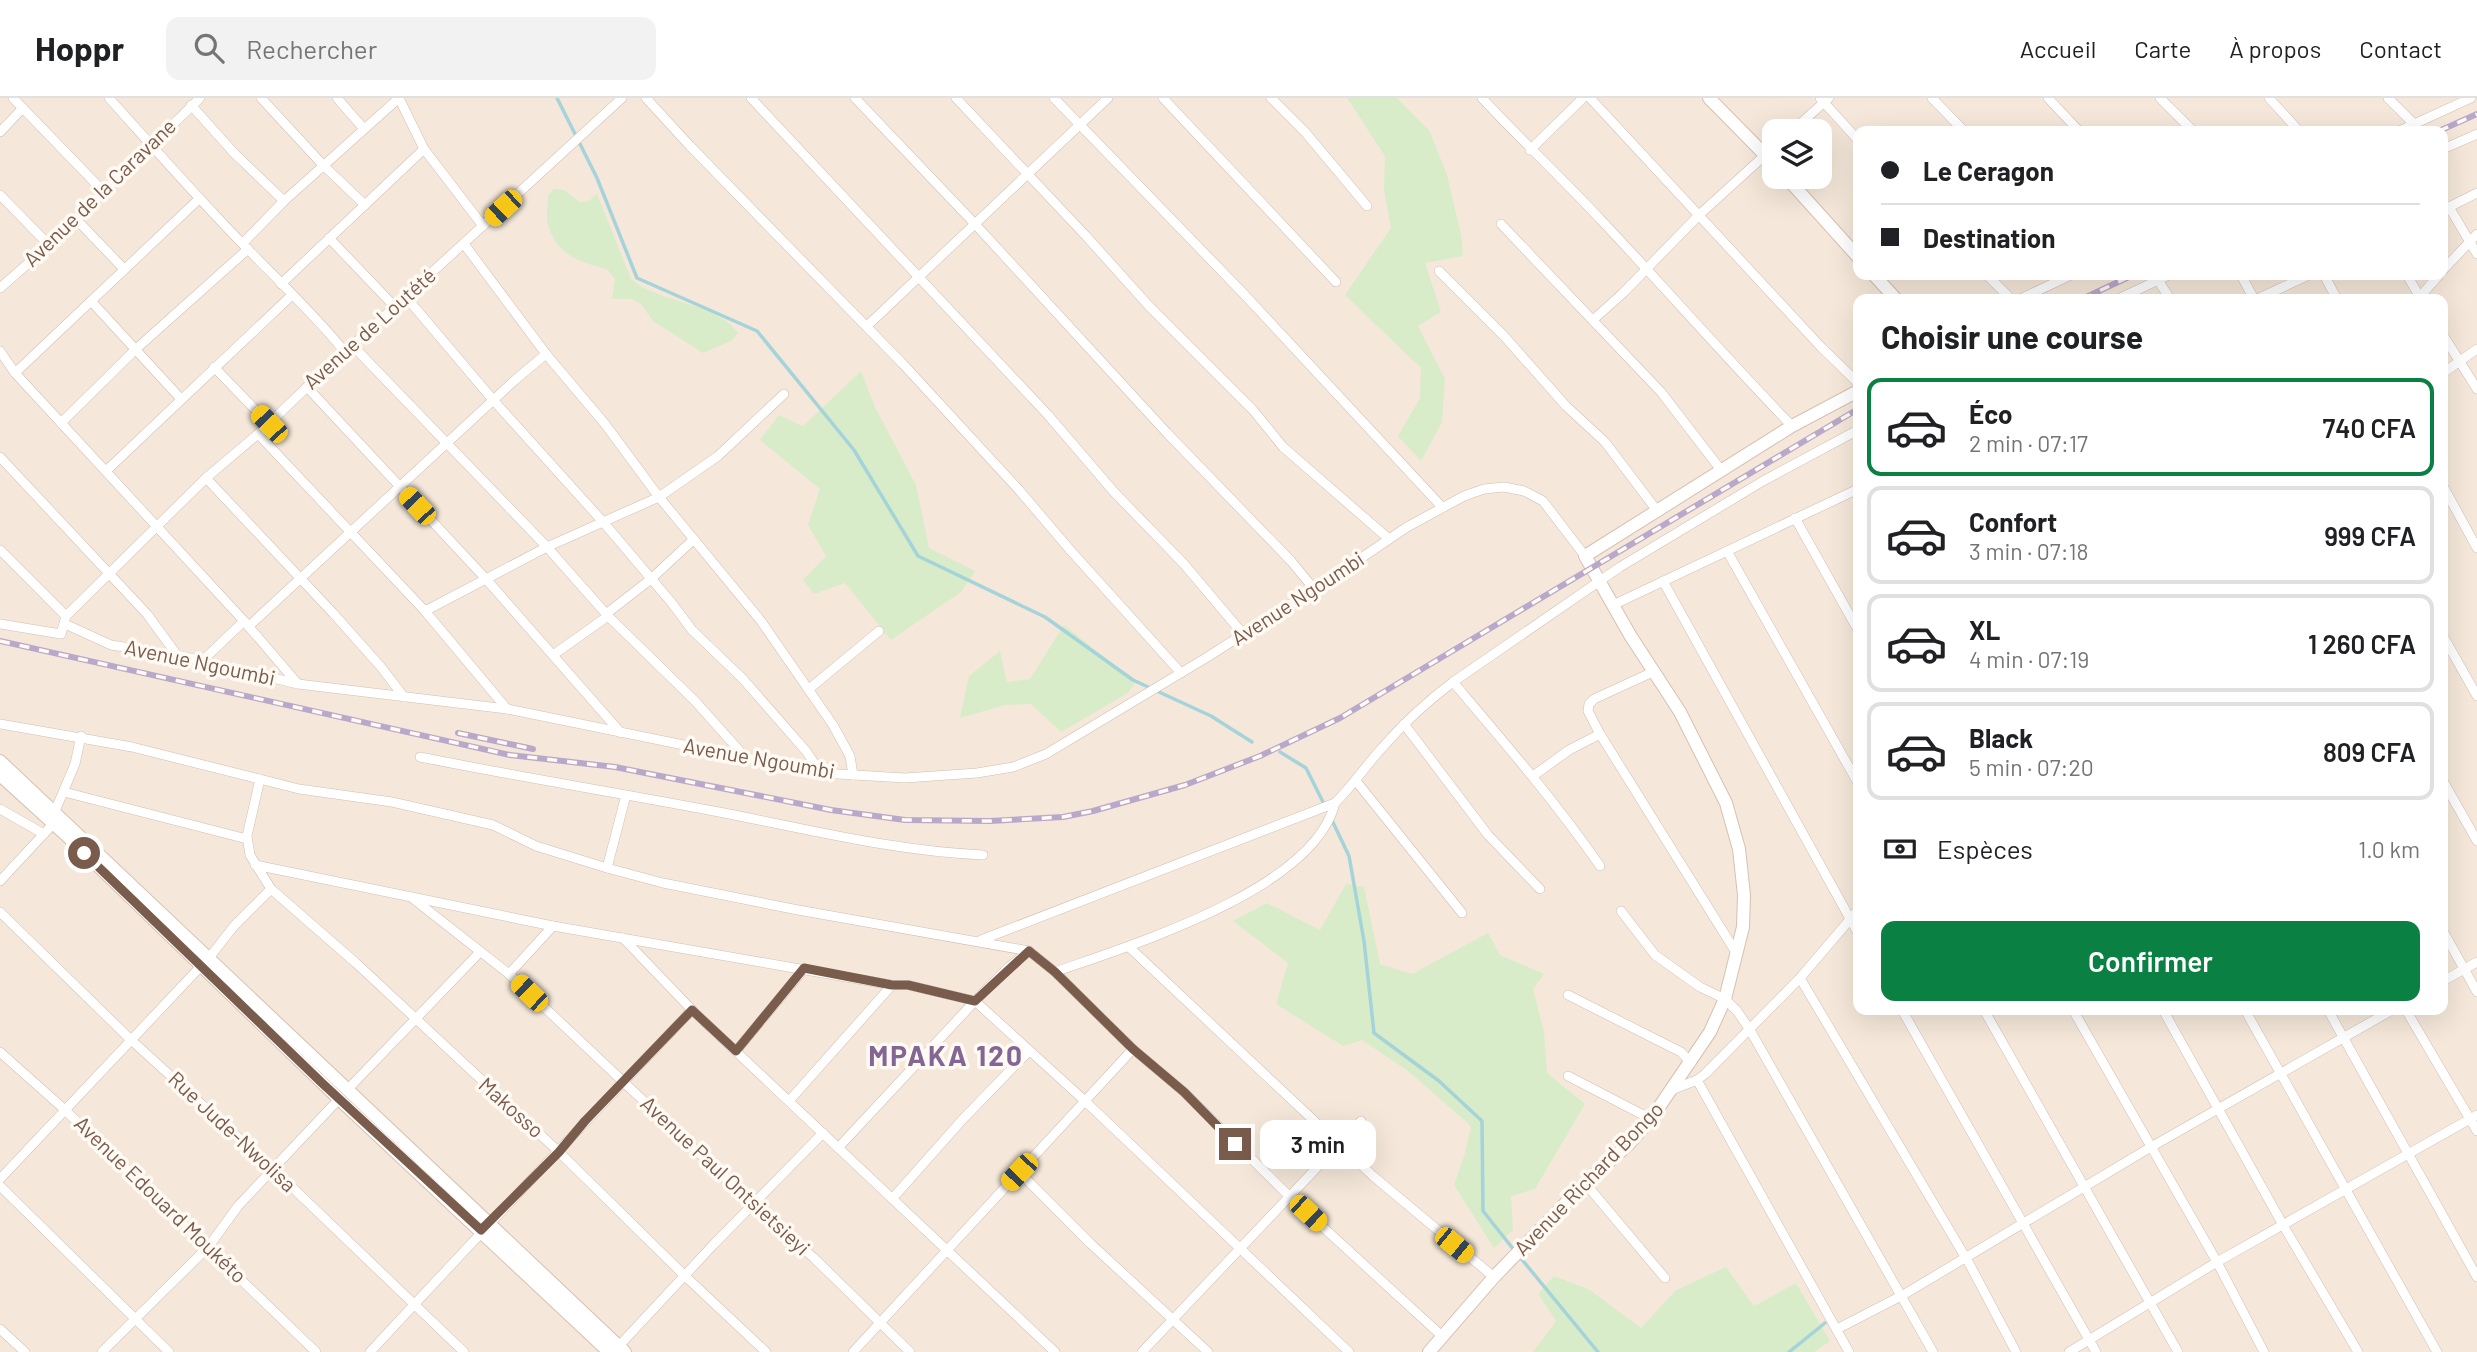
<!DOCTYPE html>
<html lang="fr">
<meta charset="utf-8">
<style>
body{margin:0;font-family:Barlow,sans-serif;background:#f2f2f2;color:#202124;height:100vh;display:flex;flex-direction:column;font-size:26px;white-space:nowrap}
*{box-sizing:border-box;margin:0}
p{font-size:23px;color:#757577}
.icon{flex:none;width:38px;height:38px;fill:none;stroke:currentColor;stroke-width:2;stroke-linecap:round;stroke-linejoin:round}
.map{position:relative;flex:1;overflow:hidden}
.panel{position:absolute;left:1853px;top:196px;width:595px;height:721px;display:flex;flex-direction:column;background:#fff;border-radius:14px;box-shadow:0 7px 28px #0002}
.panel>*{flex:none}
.hud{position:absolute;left:1853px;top:28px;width:595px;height:154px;border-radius:14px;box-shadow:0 7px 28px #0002;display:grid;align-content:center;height:154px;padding:0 28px;background:#fff}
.buttons{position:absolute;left:1762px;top:21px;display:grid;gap:14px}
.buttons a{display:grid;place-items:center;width:70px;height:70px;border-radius:14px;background:#fff;box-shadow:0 7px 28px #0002;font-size:35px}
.end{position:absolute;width:32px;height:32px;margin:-16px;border:9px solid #7a5c4d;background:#fff;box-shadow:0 0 0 4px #fff}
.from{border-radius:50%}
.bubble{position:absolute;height:49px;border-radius:14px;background:#fff;box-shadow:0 7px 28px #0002;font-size:23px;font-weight:600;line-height:49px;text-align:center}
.car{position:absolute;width:21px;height:42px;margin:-21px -10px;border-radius:9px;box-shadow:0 0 5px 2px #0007;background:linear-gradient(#f5c518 24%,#345 0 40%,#f5c518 0 76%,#345 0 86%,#f5c518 0)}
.hud b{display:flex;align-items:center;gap:24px;height:66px;font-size:26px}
.hud b+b{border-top:2px solid #e0e0e0}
.hud i{width:18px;height:18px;background:#202124}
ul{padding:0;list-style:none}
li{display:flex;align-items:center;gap:21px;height:98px;margin:0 14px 10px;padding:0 14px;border:4px solid #e0e0e0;border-radius:14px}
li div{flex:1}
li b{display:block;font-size:26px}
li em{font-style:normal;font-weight:600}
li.active{border-color:#0b8043}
li>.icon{width:63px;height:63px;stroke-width:1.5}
h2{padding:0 28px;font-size:32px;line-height:84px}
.pay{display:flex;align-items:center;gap:18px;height:77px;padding:0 28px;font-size:26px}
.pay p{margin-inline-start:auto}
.cta{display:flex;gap:14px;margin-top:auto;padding:14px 28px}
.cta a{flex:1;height:80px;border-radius:14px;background:#0b8043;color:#fff;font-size:28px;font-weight:600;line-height:80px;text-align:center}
header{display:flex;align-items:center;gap:42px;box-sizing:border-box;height:98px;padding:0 35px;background:#fff;border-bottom:2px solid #e0e0e0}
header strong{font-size:33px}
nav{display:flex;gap:38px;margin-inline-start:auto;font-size:24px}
.search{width:490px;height:63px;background:#f2f2f2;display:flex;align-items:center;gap:18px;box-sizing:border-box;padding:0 24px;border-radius:14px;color:#757577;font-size:26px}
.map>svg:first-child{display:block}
.residential{fill:#f5e8da;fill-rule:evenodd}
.green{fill:#d8ecc9}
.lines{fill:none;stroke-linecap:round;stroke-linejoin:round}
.stream{stroke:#a5d3da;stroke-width:3.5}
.street-casing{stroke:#d1beb0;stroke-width:10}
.secondary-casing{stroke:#d6c0b0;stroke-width:14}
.street{stroke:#fff;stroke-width:9}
.secondary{stroke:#fff;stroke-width:12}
.rail-casing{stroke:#b9a8c9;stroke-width:6}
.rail{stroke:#fffaf3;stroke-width:3.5;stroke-dasharray:10;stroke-linecap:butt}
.route{stroke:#7a5c4d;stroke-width:9}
.labels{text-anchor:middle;stroke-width:7;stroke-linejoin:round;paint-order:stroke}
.street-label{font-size:21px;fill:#7a5c4d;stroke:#fffaf3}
.district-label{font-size:28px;font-weight:bold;letter-spacing:2px;fill:#846695;stroke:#fffaf3}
</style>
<header>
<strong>Hoppr</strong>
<div class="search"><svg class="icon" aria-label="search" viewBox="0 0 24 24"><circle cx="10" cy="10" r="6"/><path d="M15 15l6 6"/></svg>Rechercher</div>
<nav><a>Accueil</a><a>Carte</a><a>À propos</a><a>Contact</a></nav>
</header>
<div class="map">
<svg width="2477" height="1254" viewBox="0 0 2477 1254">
<rect width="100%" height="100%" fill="#fdf6ec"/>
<path class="residential" d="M0,0H2477V1254H0ZM1774,33H1820V79H1774ZM1858,33H2443V177H1858ZM1858,201H2443V912H1858Z"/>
<g class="green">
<path d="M1347,0H1397L1429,32L1447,77L1461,137L1463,158L1425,165L1441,214L1418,228L1445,281L1442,324L1421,363L1398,338L1420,300L1421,270L1345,197L1391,130L1384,92L1385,58Z"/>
<path d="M554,91L564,92L580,104L589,103L597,96L631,181C654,203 720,206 738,235L731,243L703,255L653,223L641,206L632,201H612L615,181L608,172C581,163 560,160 549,130C545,121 548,106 548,97Z"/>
<path d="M861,273L875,309L916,387L929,450L975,473L961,494L891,542L845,485L814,496L803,482L826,458L808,427L820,391L760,342L779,317L803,328Z"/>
<path d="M1064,527L1136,584L1128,595L1061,634L1031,606L1005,607L960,620L969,578L1000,553L1007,584L1030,581Z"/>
<path d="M1346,786L1364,789L1380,866L1412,876L1488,835L1500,857L1544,876L1533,891L1544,934L1547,975L1585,1006L1535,1091L1511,1098L1513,1132L1494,1150L1454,1087L1465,1055L1471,1028L1408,973L1362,942L1343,948L1276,906L1288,865L1233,823L1267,805L1320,832Z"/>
<path d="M1726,1169L1754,1208L1796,1185L1830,1243L1814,1254H1533L1556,1223L1538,1196L1554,1178L1590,1192L1641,1230L1676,1192Z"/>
</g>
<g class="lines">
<g class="stream">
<path d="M557,0L597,80L637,180L757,233L854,352L918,458L1045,519L1133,582L1211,618L1252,644"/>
<path d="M1280,654L1306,670L1325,708"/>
<path d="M1330,718L1349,758L1364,843L1374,935L1439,983L1482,1023L1483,1113L1514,1152"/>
<path d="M1519,1158L1598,1254"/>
<path d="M1789,1254L1825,1225"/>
</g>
<defs>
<g id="street">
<path d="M13,0L104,94"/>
<path d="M109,0C145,40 180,80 217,119C259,165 306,206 345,254"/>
<path d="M261,0L323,67L365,107"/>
<path d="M337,0L364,31"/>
<path d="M399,0L424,51L483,128"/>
<path d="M646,0L690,48L903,266L1019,392L1071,453L1181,575"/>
<path d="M751,0L1048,317L1114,394L1184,466L1243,536"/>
<path d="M855,0L975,126L1167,335L1291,463L1314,491"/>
<path d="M956,0L1086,138L1149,208L1253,312L1283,349L1389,441"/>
<path d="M1054,0L1242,194L1442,409"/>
<path d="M1163,0L1336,184"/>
<path d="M1271,0L1305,34L1367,108"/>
<path d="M1482,0C1521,42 1563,81 1602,123C1666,191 1727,261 1792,328"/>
<path d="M1590,0L1821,249L1858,285"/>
<path d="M1820,0L1858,42"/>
<path d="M1932,0L1964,33"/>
<path d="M2048,0L2079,33"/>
<path d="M2160,0L2193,33"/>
<path d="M2269,0L2299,33"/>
<path d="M2388,0L2414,26"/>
<path d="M191,7L234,55L284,103"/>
<path d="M1792,33L1829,0"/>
<path d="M2399,33L2471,0"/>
<path d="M0,34L23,10"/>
<path d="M2443,51L2477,36"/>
<path d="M1530,52L1583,0"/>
<path d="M0,97L49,147"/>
<path d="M2449,109L2477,156"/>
<path d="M2443,112L2477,95"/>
<path d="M76,121L124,171"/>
<path d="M1501,126L1661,294L1721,372"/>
<path d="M329,140L395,209"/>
<path d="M243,145L284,103L399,0"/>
<path d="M464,146L546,256L605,326L659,399L761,523L833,627L850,658L853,677"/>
<path d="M2443,172L2477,136"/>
<path d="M1439,173L1504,238L1566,308L1605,344L1658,414"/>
<path d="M1987,177L2011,201"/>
<path d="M2241,177L2254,201"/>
<path d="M2324,177L2337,201"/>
<path d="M2407,177L2421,201"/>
<path d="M2158,182L2170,201"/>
<path d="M281,186L424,51"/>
<path d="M0,190L49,147L200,0"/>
<path d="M406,199L494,303L604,425L671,504L692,532L743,581L806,653L821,675"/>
<path d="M2020,201L2071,177"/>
<path d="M2118,201L2169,177"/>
<path d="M2257,201L2309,177"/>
<path d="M2418,201L2439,177"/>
<path d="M91,203L181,301"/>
<path d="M1594,221L1623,195L1699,117L1774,49"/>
<path d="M867,228L1108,0"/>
<path d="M2443,237L2477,291"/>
<path d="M353,248L547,449L608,518L695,603L745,659"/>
<path d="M0,253L15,275L244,523L297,585"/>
<path d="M214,269L269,326"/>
<path d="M15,275L200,100"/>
<path d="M2443,275L2477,251"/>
<path d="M307,289L486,481L621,635"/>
<path d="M61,325L136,251L248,151"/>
<path d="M258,336L425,513L507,611"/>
<path d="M0,359L147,516L177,557"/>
<path d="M106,373L292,197"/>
<path d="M206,380L333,515L381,569L404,599"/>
<path d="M2443,388L2477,450"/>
<path d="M1795,420L1858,532"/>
<path d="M0,452L66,518"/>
<path d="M1727,453L1858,685"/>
<path d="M1663,483L1858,835"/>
<path d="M1613,507L1858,391"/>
<path d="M425,513L547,449L659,399L718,358L784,296"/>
<path d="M606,516L651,481L694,441"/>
<path d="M0,526L61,536L66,518L206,380L258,336L307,289L622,0"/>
<path d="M65,526L111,547L177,557L298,586L507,611L821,675L905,680L977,675L1013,669L1046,656L1209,558L1345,471L1407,429L1464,398L1484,391L1504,389L1524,393L1543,403L1585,458"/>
<path d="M249,528L515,282L546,256"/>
<path d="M2443,538L2477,598"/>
<path d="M553,557L608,518"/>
<path d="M202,563L244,523"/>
<path d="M1655,573L1594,601L1589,606L1588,613L1600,636L1737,856"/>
<path d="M1453,584C1504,644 1555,703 1600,768"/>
<path d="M809,591L879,533"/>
<path d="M0,626L132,649L299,691L392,704L493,727L536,748L607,770L663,785L798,812L1029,853L1055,874L1133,951L1184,994L1289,1098L1443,1239"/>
<path d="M1404,626L1488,737L1540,791"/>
<path d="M420,659C519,679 620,695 719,714C807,731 893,753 983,757"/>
<path d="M1533,678L1569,652L1600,636"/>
<path d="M260,681L247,738L250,757L271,791L356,865L559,1054L685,1178L766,1254"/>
<path d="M1356,683L1462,815"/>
<path d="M2443,683L2477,743"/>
<path d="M64,694L247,741"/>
<path d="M0,711L44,736"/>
<path d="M55,713L75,666L81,638"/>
<path d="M255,767L553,828L892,887H908L975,903L1085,1003L1349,1254"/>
<path d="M607,770L626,697"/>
<path d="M0,783L53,726"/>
<path d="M411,799L509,876L754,1107L814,1160L910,1254"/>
<path d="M1621,813L1655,857L1700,889L1725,901L1737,913L1750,932L1933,1254"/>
<path d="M0,814L130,941L272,1070L464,1254"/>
<path d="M2443,833L2477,894"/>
<path d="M623,840L692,912L1055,1254"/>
<path d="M981,842L1335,705C1352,688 1365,669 1381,651C1403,626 1426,604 1453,584L1620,469L1763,383L1858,332"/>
<path d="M1129,849L1373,1078L1494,1179"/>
<path d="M209,860L234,828L271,791"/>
<path d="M1055,874C1131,847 1314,792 1335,705"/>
<path d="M509,876L553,828"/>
<path d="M1800,880L1970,1167L2016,1254"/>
<path d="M2443,883L2477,864"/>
<path d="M1568,897L1681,954L1691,965"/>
<path d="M1902,912L2096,1254"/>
<path d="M1984,912L2178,1254"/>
<path d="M2073,912L2217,1164L2264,1254"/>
<path d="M2163,912L2283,1127L2358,1254"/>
<path d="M2245,912L2437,1254"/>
<path d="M2328,912L2477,1179"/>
<path d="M2406,912L2477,1033"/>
<path d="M736,953L804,871"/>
<path d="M0,954L64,1011L316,1254"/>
<path d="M1568,978L1651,1021"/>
<path d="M1697,982L1849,1254"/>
<path d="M348,991L480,854"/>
<path d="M1674,991L1697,982L1705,976L1800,880L1858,812"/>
<path d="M789,1003L892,887"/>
<path d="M838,1050L975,903L1009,869L1029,853"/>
<path d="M1019,1074L1091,1146L1208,1254"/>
<path d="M0,1081L201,868"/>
<path d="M1585,1085L1665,1180"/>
<path d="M0,1088L169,1254"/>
<path d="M892,1101L962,1022L1029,953"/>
<path d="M0,1231L25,1254"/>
<path d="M1837,1231L1903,1197L2151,1049L2392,912"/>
<path d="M616,1251L714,1146L823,1035"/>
<path d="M102,1254L209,1148L238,1108L339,1001"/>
<path d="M370,1254C477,1139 584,1025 692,912"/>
<path d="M853,1254L1133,951"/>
<path d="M1142,1254L1361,1023"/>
<path d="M2069,1254L2217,1164L2477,1017"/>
</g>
<g id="secondary">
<path d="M1709,0L1774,66"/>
<path d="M1786,79L1858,159"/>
<path d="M1874,177L1896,201"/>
<path d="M0,663L625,1254"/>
<path d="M0,677L65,736L339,1001L609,1254"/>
<path d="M1429,1254L1494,1179L1585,1085L1629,1046L1651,1021L1710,934L1725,901L1743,829L1744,797L1739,751L1726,705L1680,614L1630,537L1585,458L1792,328L1858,293"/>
</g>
</defs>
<use href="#street" class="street-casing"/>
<use href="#secondary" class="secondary-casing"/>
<use href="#street" class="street"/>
<use href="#secondary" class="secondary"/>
<defs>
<g id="rail">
<path d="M2439,33L2477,16"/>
<path d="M2082,201L2133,177"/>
<path d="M0,543L510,657L615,669L831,712L905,722L990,723L1063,719L1093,713L1185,687L1260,658L1340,620L1858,311"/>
<path d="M458,635L533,651"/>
</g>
</defs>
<use href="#rail" class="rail-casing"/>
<use href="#rail" class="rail"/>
</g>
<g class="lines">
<path class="route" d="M84,755L322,985L481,1132L559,1054L585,1023L692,912L736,953L804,870L892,887H908L975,903L1029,853L1055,874L1133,951L1184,994L1235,1046"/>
</g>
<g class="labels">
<g class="street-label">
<text transform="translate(100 95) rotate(-44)" y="7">Avenue de la Caravane</text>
<text transform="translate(370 231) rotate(-42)" y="7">Avenue de Loutété</text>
<text transform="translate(1298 501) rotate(-33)" y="7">Avenue Ngoumbi</text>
<text transform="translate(200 565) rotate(12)" y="7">Avenue Ngoumbi</text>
<text transform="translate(759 661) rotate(10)" y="7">Avenue Ngoumbi</text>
<text transform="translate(511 1010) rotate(42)" y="7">Makosso</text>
<text transform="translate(232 1034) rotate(43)" y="7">Rue Jude-Nwolisa</text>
<text transform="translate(725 1078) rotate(43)" y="7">Avenue Paul Ontsietsieyi</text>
<text transform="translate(1589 1081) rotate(-46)" y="7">Avenue Richard Bongo</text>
<text transform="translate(160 1102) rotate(44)" y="7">Avenue Edouard Moukéto</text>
</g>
<g class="district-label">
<text x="946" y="968">MPAKA 120</text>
</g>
</g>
</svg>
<div class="buttons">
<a><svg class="icon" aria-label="layers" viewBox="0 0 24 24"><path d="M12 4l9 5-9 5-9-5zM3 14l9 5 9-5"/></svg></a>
</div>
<i class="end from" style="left:84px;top:755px"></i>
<i class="end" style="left:1235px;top:1046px"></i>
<div class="bubble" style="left:1260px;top:1022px;width:116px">3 min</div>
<i class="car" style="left:503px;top:110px;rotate:227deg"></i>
<i class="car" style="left:269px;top:326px;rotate:317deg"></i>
<i class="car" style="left:417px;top:408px;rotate:317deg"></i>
<i class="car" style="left:529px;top:895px;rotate:314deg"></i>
<i class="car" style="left:1019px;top:1074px;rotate:223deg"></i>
<i class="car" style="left:1308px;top:1115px;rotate:133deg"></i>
<i class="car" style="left:1454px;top:1147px;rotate:129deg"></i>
<div class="hud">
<b><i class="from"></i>Le Ceragon</b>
<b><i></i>Destination</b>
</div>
<section class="panel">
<h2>Choisir une course</h2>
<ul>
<li class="active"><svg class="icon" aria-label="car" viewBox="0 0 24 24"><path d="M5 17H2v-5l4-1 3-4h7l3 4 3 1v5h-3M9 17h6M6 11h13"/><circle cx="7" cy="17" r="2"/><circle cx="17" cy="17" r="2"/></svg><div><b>Éco</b><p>2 min · 07:17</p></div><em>740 CFA</em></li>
<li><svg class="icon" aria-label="car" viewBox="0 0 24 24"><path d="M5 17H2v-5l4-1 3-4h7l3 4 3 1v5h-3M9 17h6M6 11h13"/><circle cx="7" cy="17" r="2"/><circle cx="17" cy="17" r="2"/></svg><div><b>Confort</b><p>3 min · 07:18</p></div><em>999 CFA</em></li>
<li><svg class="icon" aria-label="car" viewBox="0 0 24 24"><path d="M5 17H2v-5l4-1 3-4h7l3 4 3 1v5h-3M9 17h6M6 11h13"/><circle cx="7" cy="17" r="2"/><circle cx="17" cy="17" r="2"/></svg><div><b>XL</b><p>4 min · 07:19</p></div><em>1 260 CFA</em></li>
<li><svg class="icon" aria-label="car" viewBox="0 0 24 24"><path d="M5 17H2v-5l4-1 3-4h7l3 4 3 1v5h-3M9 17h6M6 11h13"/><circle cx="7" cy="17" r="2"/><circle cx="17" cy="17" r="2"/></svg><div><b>Black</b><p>5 min · 07:20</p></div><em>809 CFA</em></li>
</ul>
<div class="pay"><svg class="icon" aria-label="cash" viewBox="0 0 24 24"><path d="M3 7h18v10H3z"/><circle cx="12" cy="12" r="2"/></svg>Espèces<p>1.0 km</p></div>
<div class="cta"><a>Confirmer</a></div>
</section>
</div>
